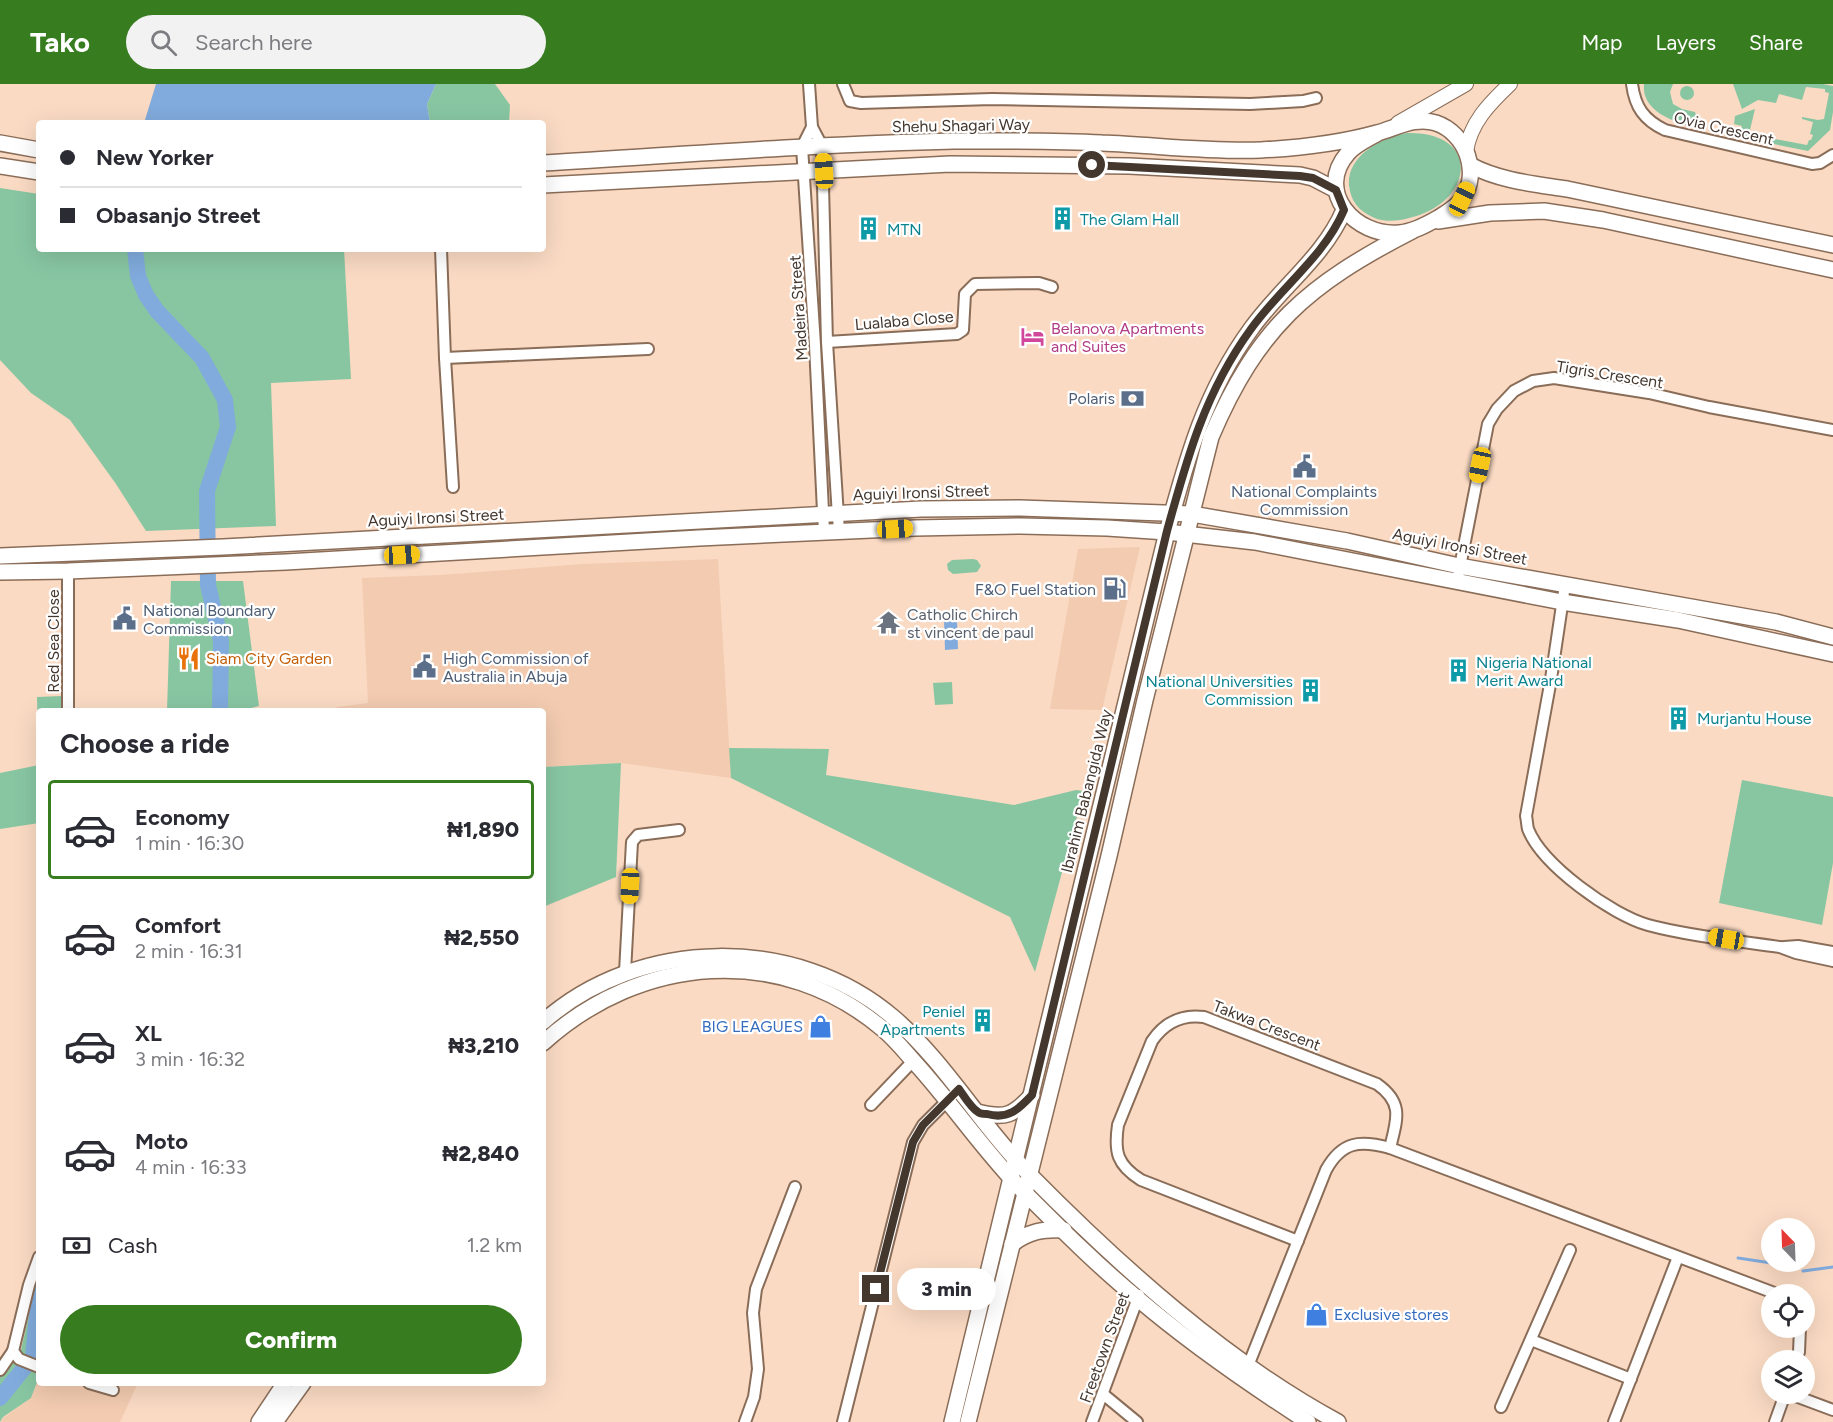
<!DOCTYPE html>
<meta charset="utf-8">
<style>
body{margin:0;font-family:Figtree,sans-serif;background:#f2f2f3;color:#2b2b33;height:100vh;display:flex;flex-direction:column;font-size:22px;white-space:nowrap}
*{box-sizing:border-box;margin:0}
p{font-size:20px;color:#7c7c81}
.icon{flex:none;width:33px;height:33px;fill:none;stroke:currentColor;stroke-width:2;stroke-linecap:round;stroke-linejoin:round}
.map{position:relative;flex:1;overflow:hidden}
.sheet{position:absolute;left:36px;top:624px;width:510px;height:678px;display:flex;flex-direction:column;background:#fff;border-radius:6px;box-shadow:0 6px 24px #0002}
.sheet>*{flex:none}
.top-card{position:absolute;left:36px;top:36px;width:510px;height:132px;border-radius:6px;box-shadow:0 6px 24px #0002;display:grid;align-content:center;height:132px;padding:0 24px;background:#fff}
.needle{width:39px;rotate:337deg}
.controls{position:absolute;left:1761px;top:1134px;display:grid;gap:12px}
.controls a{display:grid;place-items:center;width:54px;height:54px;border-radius:50%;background:#fff;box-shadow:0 6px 24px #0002;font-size:30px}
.end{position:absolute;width:27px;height:27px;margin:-14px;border:8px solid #44372e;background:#fff;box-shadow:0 0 0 3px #fff}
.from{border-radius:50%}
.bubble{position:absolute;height:42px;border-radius:21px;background:#fff;box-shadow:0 6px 24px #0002;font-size:20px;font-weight:800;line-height:42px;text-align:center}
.car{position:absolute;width:18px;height:36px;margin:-18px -9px;border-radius:8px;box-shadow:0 0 4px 2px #0007;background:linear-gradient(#f5c518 24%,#345 0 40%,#f5c518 0 76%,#345 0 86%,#f5c518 0)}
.top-card b{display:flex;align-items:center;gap:21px;height:57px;font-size:22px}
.top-card b+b{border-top:2px solid #e1e1e2}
.top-card i{width:15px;height:15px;background:#2b2b33}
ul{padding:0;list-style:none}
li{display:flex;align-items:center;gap:18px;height:99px;margin:0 12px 9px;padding:0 12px;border:3px solid transparent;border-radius:6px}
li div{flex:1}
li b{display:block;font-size:22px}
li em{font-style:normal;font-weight:800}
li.selected{border-color:#377c1f}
li>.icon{width:54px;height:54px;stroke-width:1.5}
h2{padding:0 24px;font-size:27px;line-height:72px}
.pay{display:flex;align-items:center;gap:15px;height:66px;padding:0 24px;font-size:22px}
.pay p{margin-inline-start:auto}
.primary-button{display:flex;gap:12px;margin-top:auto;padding:12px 24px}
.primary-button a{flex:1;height:69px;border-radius:36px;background:#377c1f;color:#fff;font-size:24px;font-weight:800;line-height:69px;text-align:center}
header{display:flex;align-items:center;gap:36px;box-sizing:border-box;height:84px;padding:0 30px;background:#377c1f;color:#fff}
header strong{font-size:28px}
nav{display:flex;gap:33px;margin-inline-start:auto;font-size:21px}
.search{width:420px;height:54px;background:#f2f2f3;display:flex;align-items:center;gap:15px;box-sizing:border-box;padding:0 21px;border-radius:33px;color:#7c7c81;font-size:22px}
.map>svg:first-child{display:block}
.built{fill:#f2cbb0}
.green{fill:#88c6a2}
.water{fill:#81abdc}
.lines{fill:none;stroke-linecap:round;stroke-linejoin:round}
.stream{stroke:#81abdc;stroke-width:3}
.river{stroke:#81abdc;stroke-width:16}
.minor-casing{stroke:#8a6d58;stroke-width:14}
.tertiary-casing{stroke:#8a6d58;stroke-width:16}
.secondary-casing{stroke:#8a6d58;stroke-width:18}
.minor{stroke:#fff;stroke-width:10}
.tertiary{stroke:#fff;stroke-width:14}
.secondary{stroke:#fff;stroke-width:15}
.route{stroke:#44372e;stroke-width:8}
.labels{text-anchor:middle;stroke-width:4.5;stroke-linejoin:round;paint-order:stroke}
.street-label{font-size:16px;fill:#44372e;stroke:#fff}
.culture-label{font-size:16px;fill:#0d838f;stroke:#fff;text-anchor:start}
.hotel-label{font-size:16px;fill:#b23c85;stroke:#fff;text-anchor:start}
.service-label{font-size:16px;fill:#4e5e75;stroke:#fff;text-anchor:end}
.worship-label{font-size:16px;fill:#5b616d;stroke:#fff;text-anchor:start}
.food-label{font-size:16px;fill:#c56008;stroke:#fff;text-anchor:start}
.shop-label{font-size:16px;fill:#366cbe;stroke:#fff;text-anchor:end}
</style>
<header>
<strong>Tako</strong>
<div class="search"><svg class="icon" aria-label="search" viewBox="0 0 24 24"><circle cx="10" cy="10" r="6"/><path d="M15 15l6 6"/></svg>Search here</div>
<nav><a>Map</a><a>Layers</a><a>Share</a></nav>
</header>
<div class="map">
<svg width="1833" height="1338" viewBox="0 0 1833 1338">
<rect width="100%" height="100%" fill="#fadac3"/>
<g class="built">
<path d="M1140,463L1102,626L1050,625L1078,465Z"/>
<path d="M718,475L731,694L621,679L543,683V627H336L337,623L368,619L362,494L441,491L583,480Z"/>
<path d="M39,1293V1299H138L120,1338H1L3,1334L31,1314Z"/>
</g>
<g class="green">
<path d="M436,0H495L510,21L509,39H430L427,20Z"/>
<path d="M1644,0H1673L1670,8L1673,20L1682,25L1695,28L1698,38H1696L1695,44C1674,38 1641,27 1644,0Z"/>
<path d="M1733,0H1823L1833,2V28L1830,46L1808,67L1719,49V47L1739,52L1742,42L1734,40L1735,32L1755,25L1749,50L1807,61L1809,56H1811L1813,51L1810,50L1813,38L1802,35V33L1818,36L1824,35L1829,9L1825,8V5L1806,3L1802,16L1779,10L1776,19L1758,16L1742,25Z"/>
<circle cx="1687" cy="9" r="7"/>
<path d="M1407,49C1482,47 1475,119 1409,134C1399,137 1387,138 1377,135C1363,129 1353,122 1350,107C1342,74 1380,54 1407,49Z"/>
<path d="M0,104L39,110V165H344L351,295L271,299L276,442L146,447L116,400L70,336L31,309L0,276Z"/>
<path d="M973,475L977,476L981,482L977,488L953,490L948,486L947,480L952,476Z"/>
<path d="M171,497H243L259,622L248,625V627H167Z"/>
<path d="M952,598L953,620L935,621L933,599Z"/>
<path d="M62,612V627H39L38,656L37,613Z"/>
<path d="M729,664L829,665L826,691L1014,721L1076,706L1084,707L1035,888L1010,833L731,694Z"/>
<path d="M621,679L616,793L543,823V683Z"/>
<path d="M39,681V739L0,745V689Z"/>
<path d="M1742,696L1833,713V779L1822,841L1719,819Z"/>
<path d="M39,1186V1293L31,1314L3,1333L0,1338V1289L3,1285L19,1275Z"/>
</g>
<g class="water">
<path d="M156,0H436L427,20L430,39H144Z"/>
<path d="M957,536L958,565L945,566L944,537Z"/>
</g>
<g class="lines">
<g class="stream">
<path d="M1738,1174L1778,1180"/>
<path d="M1803,1187L1833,1183"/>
</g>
<g class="river">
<path d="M135,165L138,192L146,211L157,227L202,274L225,316L228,343L207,407L208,501L221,557L220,627"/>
<path d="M0,1314L33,1273L39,1210"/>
</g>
<defs>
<g id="minor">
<path d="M809,0L812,43L802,63L815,261L824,448"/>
<path d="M843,0L850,17L861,19L992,15L1250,20L1303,17L1316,14"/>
<path d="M1632,0C1635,23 1644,36 1665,46L1812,80L1820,79L1833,71"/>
<path d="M812,43L822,62L827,258L839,448"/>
<path d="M441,165L445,274L453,403"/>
<path d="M827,258L957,250L963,246L965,210L975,200L1039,199L1052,203"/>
<path d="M445,274L648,265"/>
<path d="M68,487V627"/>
<path d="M1457,498L1488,340L1497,325L1514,307L1533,297L1554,294L1649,309L1709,323L1833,346"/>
<path d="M1565,501L1551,595L1526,732C1527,736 1527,741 1528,745C1542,781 1612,831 1648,841C1689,852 1738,857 1780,863L1796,869L1833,877"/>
<path d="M1784,863L1798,862L1833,868"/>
<path d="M625,888L632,758L638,751L679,746"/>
<path d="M871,1021L913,977"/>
<path d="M1298,1157L1141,1096C1117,1081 1114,1068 1118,1041L1152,957C1165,938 1182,930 1204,933L1377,1000C1404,1019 1397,1035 1390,1064"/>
<path d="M39,1173L29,1201L13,1267L19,1275L39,1283"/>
<path d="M1531,1256L1631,1295"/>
<path d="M1796,1276L1799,1268L1800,1244"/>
<path d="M0,1286L13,1267"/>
<path d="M1246,1287L1326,1086C1342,1057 1360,1056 1390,1064L1777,1210"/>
<path d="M89,1299L113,1306"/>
<path d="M1103,1310L1137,1338"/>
<path d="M1790,1310L1833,1326"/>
<path d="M1501,1323L1570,1166"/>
<path d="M745,1338L754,1313L758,1285L753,1229L756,1205L795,1103"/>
<path d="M843,1338L913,1058L923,1041L959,1005"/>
<path d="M1092,1338L1139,1211"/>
<path d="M1614,1338L1678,1173"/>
<path d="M1775,1338L1785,1310"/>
</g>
<g id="tertiary">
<path d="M1398,39L1466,0"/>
<path d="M1466,68C1470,39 1489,20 1510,0"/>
</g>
<g id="secondary">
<path d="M0,59L39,66"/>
<path d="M543,79C680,71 817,60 954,57C1003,57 1053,56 1102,59C1155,61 1208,68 1261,66C1299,64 1341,59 1377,49C1396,44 1416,32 1436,39C1466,49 1481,89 1462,115C1457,123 1446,129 1438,134C1426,141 1413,148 1399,149C1356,153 1314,108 1348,69C1356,60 1368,55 1378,49"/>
<path d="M1470,81C1500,97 1535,100 1567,105L1833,161"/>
<path d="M0,82L39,88"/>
<path d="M543,101L950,80L1129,82L1300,91L1313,94L1336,106"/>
<path d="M1438,137L1490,129L1544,127L1603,136L1833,186"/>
<path d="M0,472L223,463L921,425L1020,424L1192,430L1347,457L1459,482L1776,538L1833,553"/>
<path d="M0,488L68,487L286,478L699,454L915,444L1021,442L1107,444L1167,448L1255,458L1562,518L1678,536L1833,570"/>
<path d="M543,938C638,853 797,850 894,934C946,979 981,1042 1030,1091C1119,1181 1226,1278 1338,1338"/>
<path d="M543,959C640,871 781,858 884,946C896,956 906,969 917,981C954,1022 986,1070 1025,1109C1061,1145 1098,1182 1137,1214C1191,1260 1249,1300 1308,1338"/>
<path d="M977,1028C1005,1035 1013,1032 1032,1011"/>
<path d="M1012,1160C1029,1147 1043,1145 1064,1146"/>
<path d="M259,1338L285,1299"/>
<path d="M275,1338L303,1299"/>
<path d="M952,1338L1167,448C1187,374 1205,308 1251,245C1280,204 1324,173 1344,126"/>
<path d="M968,1338L1109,772L1145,616L1211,353C1258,243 1307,201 1412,147"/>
</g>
</defs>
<use href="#minor" class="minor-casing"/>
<use href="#tertiary" class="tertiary-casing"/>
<use href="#secondary" class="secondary-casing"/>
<use href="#minor" class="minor"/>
<use href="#tertiary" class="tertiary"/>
<use href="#secondary" class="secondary"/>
</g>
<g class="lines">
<path class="route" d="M876,1205L913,1058L923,1041L959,1005C964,1012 971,1024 978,1028C980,1030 984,1030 987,1030C1008,1036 1019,1025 1032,1011L1167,447C1187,374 1205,308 1251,245C1280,204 1324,173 1344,126L1336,106L1313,94L1300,92L1092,81"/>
</g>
<defs>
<symbol id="building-bare" viewBox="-9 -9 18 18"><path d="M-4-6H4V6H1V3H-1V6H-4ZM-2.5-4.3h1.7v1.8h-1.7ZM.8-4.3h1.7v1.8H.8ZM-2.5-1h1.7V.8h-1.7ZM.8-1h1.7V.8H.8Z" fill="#0f9aa8" stroke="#fff" stroke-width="2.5" paint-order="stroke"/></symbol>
<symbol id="hotel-bare" viewBox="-9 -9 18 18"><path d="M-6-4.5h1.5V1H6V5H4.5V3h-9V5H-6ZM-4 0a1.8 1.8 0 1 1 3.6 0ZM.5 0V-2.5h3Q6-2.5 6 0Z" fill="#d1479c" stroke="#fff" stroke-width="2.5" paint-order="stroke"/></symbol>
<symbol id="bank-bare" viewBox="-9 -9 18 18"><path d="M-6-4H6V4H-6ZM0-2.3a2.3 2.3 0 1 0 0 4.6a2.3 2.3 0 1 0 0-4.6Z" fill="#5c6f8a" stroke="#fff" stroke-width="2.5" paint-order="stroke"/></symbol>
<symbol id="civic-bare" viewBox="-9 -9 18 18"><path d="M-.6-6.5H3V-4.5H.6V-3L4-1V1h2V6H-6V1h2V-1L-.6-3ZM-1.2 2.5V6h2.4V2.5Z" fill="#5c6f8a" stroke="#fff" stroke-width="2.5" paint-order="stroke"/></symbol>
<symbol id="fuel-bare" viewBox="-9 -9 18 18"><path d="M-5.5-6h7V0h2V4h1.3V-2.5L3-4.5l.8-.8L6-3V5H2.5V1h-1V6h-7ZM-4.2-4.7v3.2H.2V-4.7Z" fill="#5c6f8a" stroke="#fff" stroke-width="2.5" paint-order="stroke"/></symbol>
<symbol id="temple-bare" viewBox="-9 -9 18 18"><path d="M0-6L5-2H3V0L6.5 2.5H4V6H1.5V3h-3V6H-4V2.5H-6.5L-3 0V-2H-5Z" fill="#6b7280" stroke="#fff" stroke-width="2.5" paint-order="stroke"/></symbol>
<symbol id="restaurant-bare" viewBox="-9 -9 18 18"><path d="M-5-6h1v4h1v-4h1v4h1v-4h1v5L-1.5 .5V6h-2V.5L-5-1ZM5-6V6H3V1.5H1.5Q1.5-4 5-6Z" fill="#e8710a" stroke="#fff" stroke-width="2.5" paint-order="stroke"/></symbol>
<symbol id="shop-bare" viewBox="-9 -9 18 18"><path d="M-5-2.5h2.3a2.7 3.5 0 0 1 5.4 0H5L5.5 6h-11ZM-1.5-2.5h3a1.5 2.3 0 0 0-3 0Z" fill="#3f7fe0" stroke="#fff" stroke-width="2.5" paint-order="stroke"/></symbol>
</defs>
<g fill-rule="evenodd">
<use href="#building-bare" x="1046" y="118" width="33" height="33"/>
<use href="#building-bare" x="852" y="128" width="33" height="33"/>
<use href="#hotel-bare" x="1016" y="236" width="33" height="33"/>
<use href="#bank-bare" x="1116" y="298" width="33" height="33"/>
<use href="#civic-bare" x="1288" y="366" width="33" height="33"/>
<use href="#fuel-bare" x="1098" y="488" width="33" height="33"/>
<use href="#civic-bare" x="108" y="518" width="33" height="33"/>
<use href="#temple-bare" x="872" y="522" width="33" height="33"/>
<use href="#restaurant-bare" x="172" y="558" width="33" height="33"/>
<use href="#civic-bare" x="408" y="566" width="33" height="33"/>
<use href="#building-bare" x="1442" y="570" width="33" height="33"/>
<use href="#building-bare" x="1294" y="590" width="33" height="33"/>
<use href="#building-bare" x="1662" y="618" width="33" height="33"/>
<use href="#building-bare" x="966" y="920" width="33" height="33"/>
<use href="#shop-bare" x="804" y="926" width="33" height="33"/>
<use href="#shop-bare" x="1300" y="1214" width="33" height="33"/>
</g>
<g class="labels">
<g class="street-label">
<text transform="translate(961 41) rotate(-1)" y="6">Shehu Shagari Way</text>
<text transform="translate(1724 44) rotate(13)" y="6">Ovia Crescent</text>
<text transform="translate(798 224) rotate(-94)" y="6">Madeira Street</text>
<text transform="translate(904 236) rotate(-5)" y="6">Lualaba Close</text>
<text transform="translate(1610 290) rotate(9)" y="6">Tigris Crescent</text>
<text transform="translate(921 408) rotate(-2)" y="6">Aguiyi Ironsi Street</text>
<text transform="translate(436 433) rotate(-3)" y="6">Aguiyi Ironsi Street</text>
<text transform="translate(1460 462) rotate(11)" y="6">Aguiyi Ironsi Street</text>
<text transform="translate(53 557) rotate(-90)" y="6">Red Sea Close</text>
<text transform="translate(1086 707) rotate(-76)" y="6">Ibrahim Babangida Way</text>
<text transform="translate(1267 941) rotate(21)" y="6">Takwa Crescent</text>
<text transform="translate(1104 1263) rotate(-70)" y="6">Freetown Street</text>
</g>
<g class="culture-label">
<text x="1080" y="141">The Glam Hall</text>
<text x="887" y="151">MTN</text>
<text x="1476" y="584">Nigeria National<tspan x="1476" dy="18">Merit Award</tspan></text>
<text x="1293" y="603" text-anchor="end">National Universities<tspan x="1293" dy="18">Commission</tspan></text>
<text x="1697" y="640">Murjantu House</text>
<text x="965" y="933" text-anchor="end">Peniel<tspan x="965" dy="18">Apartments</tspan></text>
</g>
<g class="hotel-label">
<text x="1051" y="250">Belanova Apartments<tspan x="1051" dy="18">and Suites</tspan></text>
</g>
<g class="service-label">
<text x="1115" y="320">Polaris</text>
<text x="1304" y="413" text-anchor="middle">National Complaints<tspan x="1304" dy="18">Commission</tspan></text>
<text x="1096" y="511">F&amp;O Fuel Station</text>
<text x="143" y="532" text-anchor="start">National Boundary<tspan x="143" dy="18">Commission</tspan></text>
<text x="443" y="580" text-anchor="start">High Commission of<tspan x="443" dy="18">Australia in Abuja</tspan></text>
</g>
<g class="worship-label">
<text x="907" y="536">Catholic Chirch<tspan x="907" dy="18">st vincent de paul</tspan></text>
</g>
<g class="food-label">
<text x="206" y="580">Siam City Garden</text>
</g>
<g class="shop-label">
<text x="803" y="948">BIG LEAGUES</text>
<text x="1334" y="1236" text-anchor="start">Exclusive stores</text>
</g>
</g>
</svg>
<div class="controls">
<a><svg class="needle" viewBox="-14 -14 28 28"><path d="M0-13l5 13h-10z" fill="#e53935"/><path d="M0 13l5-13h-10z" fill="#7c7c81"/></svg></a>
<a><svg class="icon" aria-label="locate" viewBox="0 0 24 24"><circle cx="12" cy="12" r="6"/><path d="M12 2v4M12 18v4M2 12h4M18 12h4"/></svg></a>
<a><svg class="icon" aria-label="layers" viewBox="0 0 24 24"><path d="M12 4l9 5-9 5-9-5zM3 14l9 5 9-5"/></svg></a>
</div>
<i class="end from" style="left:1092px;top:81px"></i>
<i class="end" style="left:876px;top:1205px"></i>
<div class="bubble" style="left:897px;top:1184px;width:99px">3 min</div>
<i class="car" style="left:824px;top:87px;rotate:357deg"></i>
<i class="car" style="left:1462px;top:115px;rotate:25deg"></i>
<i class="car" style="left:1480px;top:381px;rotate:192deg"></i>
<i class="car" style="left:895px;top:445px;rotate:87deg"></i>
<i class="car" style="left:402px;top:471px;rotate:87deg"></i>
<i class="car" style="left:630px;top:802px;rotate:183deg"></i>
<i class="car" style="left:1726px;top:855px;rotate:280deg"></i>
<div class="top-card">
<b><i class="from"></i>New Yorker</b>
<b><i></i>Obasanjo Street</b>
</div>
<section class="sheet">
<h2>Choose a ride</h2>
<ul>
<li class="selected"><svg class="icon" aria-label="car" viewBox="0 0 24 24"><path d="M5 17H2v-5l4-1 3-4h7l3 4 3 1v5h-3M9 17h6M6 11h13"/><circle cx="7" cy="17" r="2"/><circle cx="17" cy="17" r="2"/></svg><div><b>Economy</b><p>1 min · 16:30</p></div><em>₦1,890</em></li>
<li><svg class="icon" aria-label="car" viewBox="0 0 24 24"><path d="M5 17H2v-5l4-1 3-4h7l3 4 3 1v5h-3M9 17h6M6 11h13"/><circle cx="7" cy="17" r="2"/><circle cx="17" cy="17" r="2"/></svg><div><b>Comfort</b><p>2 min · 16:31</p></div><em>₦2,550</em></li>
<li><svg class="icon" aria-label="car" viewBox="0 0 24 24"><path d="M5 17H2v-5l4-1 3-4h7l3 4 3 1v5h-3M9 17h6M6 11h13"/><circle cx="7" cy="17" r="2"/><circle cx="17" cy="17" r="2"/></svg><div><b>XL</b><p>3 min · 16:32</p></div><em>₦3,210</em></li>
<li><svg class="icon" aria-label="car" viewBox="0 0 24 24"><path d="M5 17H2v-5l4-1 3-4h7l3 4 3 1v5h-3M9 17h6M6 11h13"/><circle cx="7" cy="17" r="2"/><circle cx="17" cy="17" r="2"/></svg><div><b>Moto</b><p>4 min · 16:33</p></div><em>₦2,840</em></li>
</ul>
<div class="pay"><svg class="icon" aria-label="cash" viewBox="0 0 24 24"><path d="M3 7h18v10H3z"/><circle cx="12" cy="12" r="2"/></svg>Cash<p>1.2 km</p></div>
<div class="primary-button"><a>Confirm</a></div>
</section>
</div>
